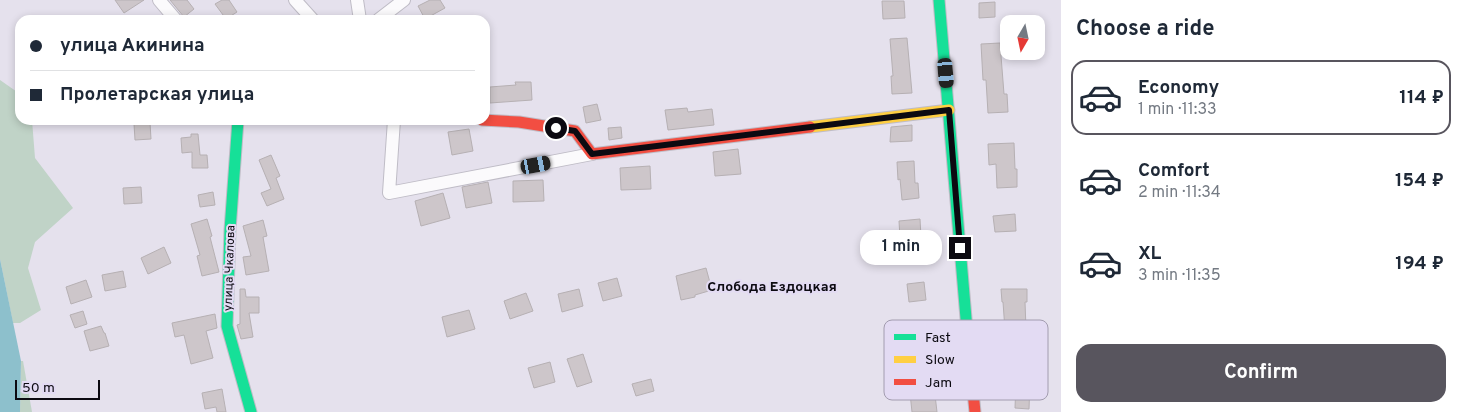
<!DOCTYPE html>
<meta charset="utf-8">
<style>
body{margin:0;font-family:Overpass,sans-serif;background:#f6f6f7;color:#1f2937;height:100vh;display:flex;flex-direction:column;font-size:19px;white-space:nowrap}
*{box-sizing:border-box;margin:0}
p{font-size:16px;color:#747a83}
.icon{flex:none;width:28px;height:28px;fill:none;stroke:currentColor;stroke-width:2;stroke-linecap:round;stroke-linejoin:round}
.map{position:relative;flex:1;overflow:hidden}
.side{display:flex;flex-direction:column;background:#fff;width:400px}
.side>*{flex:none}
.top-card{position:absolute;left:15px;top:15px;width:475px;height:110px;border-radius:15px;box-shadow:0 2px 8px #0003;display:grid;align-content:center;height:110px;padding:0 15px;background:#fff}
.needle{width:32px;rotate:189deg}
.buttons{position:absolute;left:1000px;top:15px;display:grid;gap:10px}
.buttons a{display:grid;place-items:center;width:45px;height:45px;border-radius:10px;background:#fff;box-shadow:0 2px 8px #0003;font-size:25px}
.scale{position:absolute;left:15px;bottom:12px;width:85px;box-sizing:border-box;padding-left:5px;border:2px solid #0c0a11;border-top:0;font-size:14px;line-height:18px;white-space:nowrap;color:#0c0a11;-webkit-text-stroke:4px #e3dbf3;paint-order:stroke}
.end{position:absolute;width:22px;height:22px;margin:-11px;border:6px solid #0c0a11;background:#fff;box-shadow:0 0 0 2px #fff}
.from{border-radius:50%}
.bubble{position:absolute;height:35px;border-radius:15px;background:#fff;box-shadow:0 2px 8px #0003;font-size:16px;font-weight:700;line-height:35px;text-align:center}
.car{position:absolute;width:15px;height:30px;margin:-15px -8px;border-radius:6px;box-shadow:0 0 4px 1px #0007;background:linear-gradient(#222 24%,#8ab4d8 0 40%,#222 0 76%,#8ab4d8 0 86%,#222 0)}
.top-card b{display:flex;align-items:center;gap:18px;height:48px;font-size:19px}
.top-card b+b{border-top:1px solid #e0e1e3}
.top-card i{width:12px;height:12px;background:#1f2937}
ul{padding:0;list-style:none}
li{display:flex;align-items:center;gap:15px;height:75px;margin:0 10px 8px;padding:0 5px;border:2px solid transparent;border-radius:15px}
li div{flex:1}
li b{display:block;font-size:19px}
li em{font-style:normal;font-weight:700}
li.selected{border-color:#58555e}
li>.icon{width:45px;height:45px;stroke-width:1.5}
h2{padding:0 15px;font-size:22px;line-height:60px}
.button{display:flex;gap:10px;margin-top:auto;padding:10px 15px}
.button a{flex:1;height:58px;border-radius:15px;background:#58555e;color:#fff;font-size:20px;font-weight:700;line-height:58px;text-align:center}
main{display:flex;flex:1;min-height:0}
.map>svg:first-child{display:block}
.green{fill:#c0d3c7}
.water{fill:#8dc0cc}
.building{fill:#cdc6ca;stroke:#b6b0b3}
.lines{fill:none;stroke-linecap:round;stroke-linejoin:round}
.street-casing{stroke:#bfbcc6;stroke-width:14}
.fast-casing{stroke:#bfbcc6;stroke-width:13}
.slow-casing{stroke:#bfbcc6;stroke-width:13}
.jam-casing{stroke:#bfbcc6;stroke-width:13}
.street{stroke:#fbfafc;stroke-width:12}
.fast{stroke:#16e098;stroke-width:11}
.slow{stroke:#ffcf43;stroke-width:11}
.jam{stroke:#f24e42;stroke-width:11}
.route{stroke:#0c0a11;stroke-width:6}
.labels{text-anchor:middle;stroke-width:4;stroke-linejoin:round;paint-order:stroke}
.street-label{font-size:12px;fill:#0c0a11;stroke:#e3dbf3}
.neighbourhood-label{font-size:14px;font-weight:bold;fill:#0c0a11;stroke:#e3dbf3}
.key{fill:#e3dbf3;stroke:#a29caf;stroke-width:1}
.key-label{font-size:14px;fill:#0c0a11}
</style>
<main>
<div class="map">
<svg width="1061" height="412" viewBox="0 0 1061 412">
<rect width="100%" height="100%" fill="#e5e1ed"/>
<g class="green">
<path d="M0,80L20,94V120H32L35,158L73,208L35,242L28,268L41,310L20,323H13L0,259Z"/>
<path d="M21,361H23L32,412H20Z"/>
</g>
<path class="water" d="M0,259L21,361L20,412H0Z"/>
<g class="building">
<path d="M115,0H144L124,13Z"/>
<path d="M170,0H187L194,9L184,17Z"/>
<path d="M222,0H229L237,12L226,19L215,4Z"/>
<path d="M430,0H440L445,8L425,19L418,6Z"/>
<path d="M882,1H904L905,18L883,19Z"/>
<path d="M995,2V17L979,18V3Z"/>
<path d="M907,38L912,93L892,94L891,76H893L890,39Z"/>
<path d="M1000,43L1004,94H1007L1008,112L988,113L986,80H983L981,44Z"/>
<path d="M515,82H531L532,100L490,103V87L516,85Z"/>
<path d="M597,104L601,120L586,123L583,107Z"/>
<path d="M687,108L688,112L712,109L714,125L668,130L665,110Z"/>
<path d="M150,123L151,139L135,140L134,124Z"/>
<path d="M912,125V141L890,142L891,127Z"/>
<path d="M621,127L622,138L609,140L608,128Z"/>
<path d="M469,129L473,151L452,155L448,132Z"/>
<path d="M191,134H198L200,155H207L208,168H192V152L182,153L181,138L191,137Z"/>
<path d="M1014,143L1015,169H1017V187L997,188L996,164L989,165L988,144Z"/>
<path d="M738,149L741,174L715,176L713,152Z"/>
<path d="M271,155L280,176L276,178L284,199L267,206L261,193L271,189L259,160Z"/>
<path d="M914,161L915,183H918L919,198L902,200L900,179L898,180L897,162Z"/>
<path d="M650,166L651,189L621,190L620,168Z"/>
<path d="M543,180L544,201L513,202V181Z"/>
<path d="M488,182L492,203L466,208L462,187Z"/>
<path d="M141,187L142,203L124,204L123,188Z"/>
<path d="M213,192L215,205L200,207L198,195Z"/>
<path d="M443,193L450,218L421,226L415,201Z"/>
<path d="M1015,214L1016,231L995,232L993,216Z"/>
<path d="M207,219L212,236L210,237L219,272L202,276L197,256L200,255L191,224Z"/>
<path d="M920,219L921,237L900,238L899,221Z"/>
<path d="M263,220L267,236L263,237L269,271L246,275L243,257L251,256L243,226Z"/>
<path d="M164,247L171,263L148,274L141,258Z"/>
<path d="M706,268L712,290L695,295V297L681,300L676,276Z"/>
<path d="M123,271L126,287L105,291L102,275Z"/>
<path d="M617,278L622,296L603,301L598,283Z"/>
<path d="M86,280L92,297L71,304L66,287Z"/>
<path d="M924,282L926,300L909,302L907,284Z"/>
<path d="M240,289H245L246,297H259V313H249L253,337L241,339L237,325L240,324Z"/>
<path d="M579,289L583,306L562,312L558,294Z"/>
<path d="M1001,289H1027V302H1025L1026,329L1005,330L1003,302H1002Z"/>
<path d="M526,293L533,311L510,319L504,301Z"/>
<path d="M469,310L475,329L447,337L442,317Z"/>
<path d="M83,311L87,324L75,328L70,315Z"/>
<path d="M215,314L217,328L206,331L213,358L191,364L184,335L175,337L172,323Z"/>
<path d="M101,326L104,333H105L109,346L90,351L84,331Z"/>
<path d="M928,335L937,412H912L910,393H914L910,357H906L904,338Z"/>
<path d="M583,354L592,382L577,387L567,359Z"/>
<path d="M550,362L555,382L534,388L528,368Z"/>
<path d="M1030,364L1032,381H1030L1029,409L1015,408L1016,382H1012L1011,366Z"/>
<path d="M651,379L654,391L636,396L632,384Z"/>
<path d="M222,389L226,412H217L216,407L205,409L202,393Z"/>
</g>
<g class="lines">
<defs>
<g id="street">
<path d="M159,0L176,20"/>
<path d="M295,0L313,20"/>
<path d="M357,0L360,20"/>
<path d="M378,20L404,0"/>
<path d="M394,120L389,193L592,154"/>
</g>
<g id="fast">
<path d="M939,0L967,330"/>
<path d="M238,120L230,230L227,326L251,412"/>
</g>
<path id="slow" d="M810,127L949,110"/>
<g id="jam">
<path d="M482,120L519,122L575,131L592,154L810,127"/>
<path d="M967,330L975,412"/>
</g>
</defs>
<use href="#street" class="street-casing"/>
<use href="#fast" class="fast-casing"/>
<use href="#slow" class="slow-casing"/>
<use href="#jam" class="jam-casing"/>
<use href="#street" class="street"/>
<use href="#fast" class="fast"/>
<use href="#slow" class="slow"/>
<use href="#jam" class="jam"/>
</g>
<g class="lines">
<path class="route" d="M556,128L575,131L592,154L949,110L960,248"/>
</g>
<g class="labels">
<g class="street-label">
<text transform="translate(229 268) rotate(-88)" y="4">улица Чкалова</text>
</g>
<g class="neighbourhood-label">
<text x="772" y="291">Слобода Ездоцкая</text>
</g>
</g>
<rect x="884" y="320" width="164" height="80" rx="8" class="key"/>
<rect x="894" y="334" width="22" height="6" fill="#16e098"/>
<rect x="894" y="356" width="22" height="7" fill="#ffcf43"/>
<rect x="894" y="379" width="22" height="6" fill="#f24e42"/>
<g class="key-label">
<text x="925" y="342">Fast</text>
<text x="925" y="364">Slow</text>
<text x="925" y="387">Jam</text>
</g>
</svg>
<div class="buttons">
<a><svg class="needle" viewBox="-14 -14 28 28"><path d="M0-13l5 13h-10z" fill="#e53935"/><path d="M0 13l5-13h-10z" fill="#747a83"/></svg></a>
</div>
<div class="scale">50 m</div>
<i class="end from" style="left:556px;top:128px"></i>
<i class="end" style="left:960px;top:248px"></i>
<div class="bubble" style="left:860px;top:230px;width:82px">1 min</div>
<i class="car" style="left:946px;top:73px;rotate:175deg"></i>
<i class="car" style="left:536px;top:165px;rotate:79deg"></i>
<div class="top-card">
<b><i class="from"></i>улица Акинина</b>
<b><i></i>Пролетарская улица</b>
</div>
</div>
<section class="side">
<h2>Choose a ride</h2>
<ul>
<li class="selected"><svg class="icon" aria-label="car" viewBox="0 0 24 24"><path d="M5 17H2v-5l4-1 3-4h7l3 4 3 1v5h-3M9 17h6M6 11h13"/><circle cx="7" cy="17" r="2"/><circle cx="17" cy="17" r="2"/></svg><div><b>Economy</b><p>1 min · 11:33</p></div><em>114 ₽</em></li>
<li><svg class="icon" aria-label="car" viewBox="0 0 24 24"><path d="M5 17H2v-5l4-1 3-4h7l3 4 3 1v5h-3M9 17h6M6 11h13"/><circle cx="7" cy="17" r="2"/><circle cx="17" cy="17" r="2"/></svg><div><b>Comfort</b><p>2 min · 11:34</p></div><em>154 ₽</em></li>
<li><svg class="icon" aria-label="car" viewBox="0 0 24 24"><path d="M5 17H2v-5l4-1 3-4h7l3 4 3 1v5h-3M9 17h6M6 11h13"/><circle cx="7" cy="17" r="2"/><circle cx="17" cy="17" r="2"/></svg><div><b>XL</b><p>3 min · 11:35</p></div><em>194 ₽</em></li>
</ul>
<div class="button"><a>Confirm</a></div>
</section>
</main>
